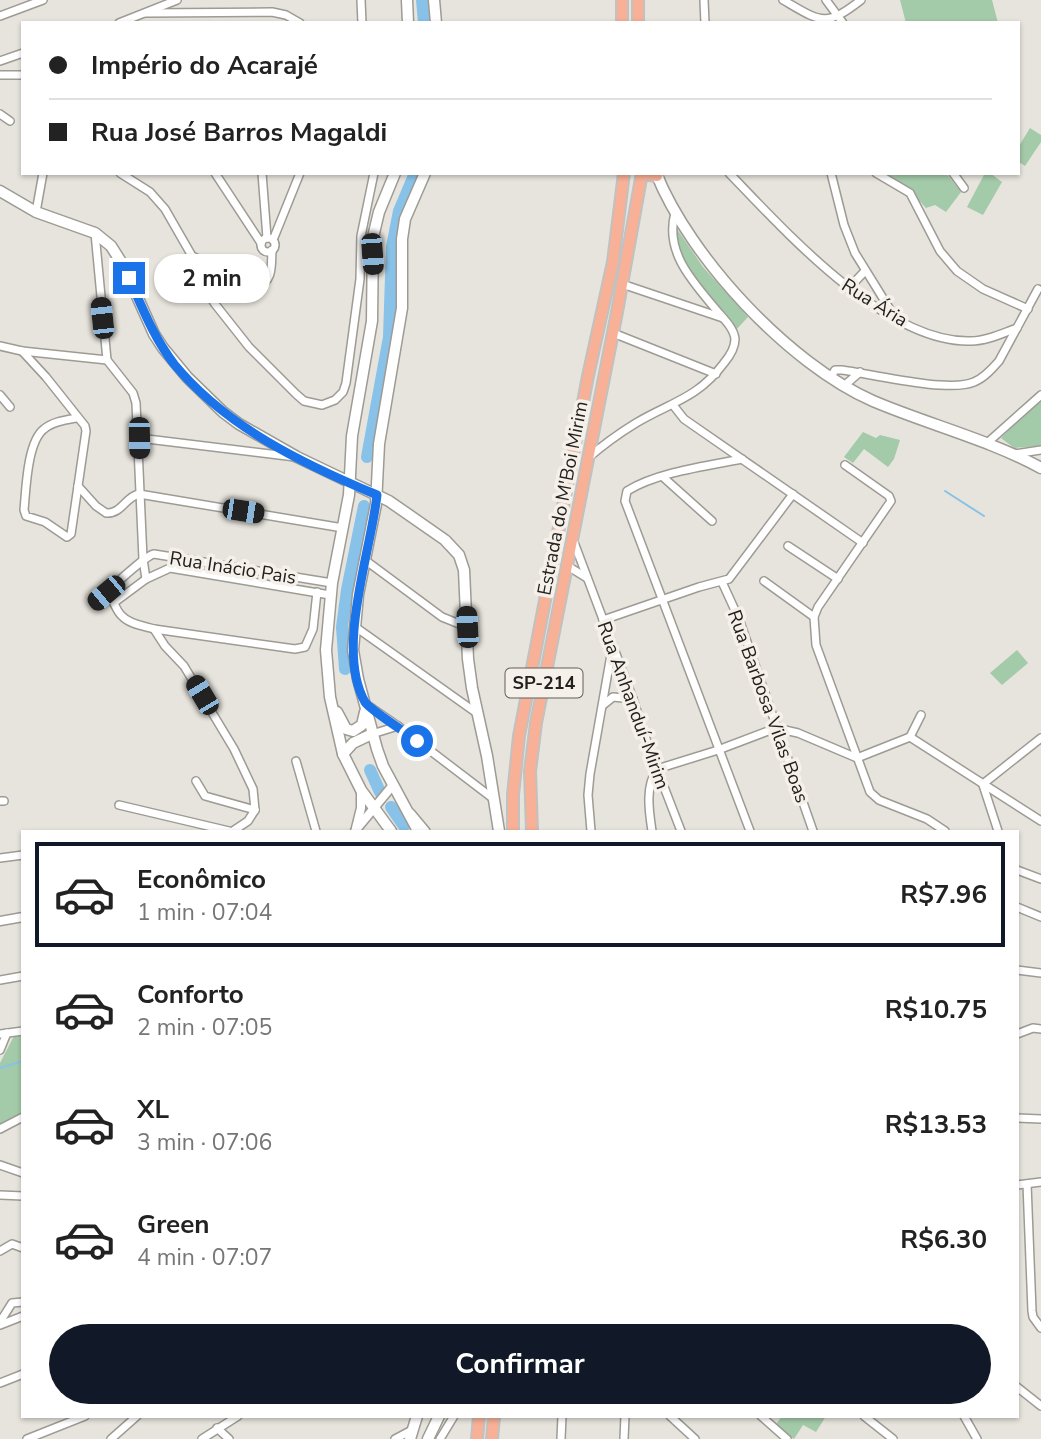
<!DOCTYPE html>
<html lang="pt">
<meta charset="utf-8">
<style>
body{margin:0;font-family:"Nunito Sans",sans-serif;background:#f6f6f6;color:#222;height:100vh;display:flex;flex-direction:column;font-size:26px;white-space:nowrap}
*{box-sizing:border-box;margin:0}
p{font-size:23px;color:#767676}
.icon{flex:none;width:38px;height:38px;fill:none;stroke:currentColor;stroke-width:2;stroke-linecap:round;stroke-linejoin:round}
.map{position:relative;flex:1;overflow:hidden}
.sheet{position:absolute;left:21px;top:830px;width:998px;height:588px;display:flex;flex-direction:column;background:#fff;border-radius:0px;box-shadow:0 2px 5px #0004}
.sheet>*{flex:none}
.top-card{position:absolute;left:21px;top:21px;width:999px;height:154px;border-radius:0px;box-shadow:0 2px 5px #0004;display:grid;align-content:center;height:154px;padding:0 28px;background:#fff}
.end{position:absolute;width:32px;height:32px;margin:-16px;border:9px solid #1a73e8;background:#fff;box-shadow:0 0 0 4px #fff}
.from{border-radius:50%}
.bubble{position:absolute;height:49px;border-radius:24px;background:#fff;box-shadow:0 2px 5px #0004;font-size:23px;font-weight:700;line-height:49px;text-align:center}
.car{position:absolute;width:21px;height:42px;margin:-21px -10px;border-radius:9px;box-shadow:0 0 5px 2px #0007;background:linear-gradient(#222 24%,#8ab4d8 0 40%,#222 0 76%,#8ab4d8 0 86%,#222 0)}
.top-card b{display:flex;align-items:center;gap:24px;height:66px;font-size:26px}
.top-card b+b{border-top:2px solid #e0e0e0}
.top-card i{width:18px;height:18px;background:#222}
ul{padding:12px 0 0;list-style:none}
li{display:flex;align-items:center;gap:21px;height:105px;margin:0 14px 10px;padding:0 14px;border:4px solid transparent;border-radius:0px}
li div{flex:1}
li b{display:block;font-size:26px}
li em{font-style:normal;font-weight:700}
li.current{border-color:#111827}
li>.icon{width:63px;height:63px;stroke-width:1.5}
.primary-button{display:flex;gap:14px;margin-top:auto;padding:14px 28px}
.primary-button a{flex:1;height:80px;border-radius:42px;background:#111827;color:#fff;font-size:28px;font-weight:700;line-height:80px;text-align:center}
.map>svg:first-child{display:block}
.green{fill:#a3caa9}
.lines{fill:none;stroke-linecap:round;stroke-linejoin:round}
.stream{stroke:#88c2e8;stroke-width:2}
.river{stroke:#88c2e8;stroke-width:12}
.minor-casing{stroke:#9e9b94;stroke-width:10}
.tertiary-casing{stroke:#9e9b94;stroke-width:11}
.secondary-casing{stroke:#9e9b94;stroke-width:13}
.primary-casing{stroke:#c1c1c0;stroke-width:14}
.minor{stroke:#fff;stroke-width:7}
.tertiary{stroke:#fff;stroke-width:8}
.secondary{stroke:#fff;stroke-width:10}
.primary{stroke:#f8b096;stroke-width:10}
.route{stroke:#1a73e8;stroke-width:9}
.labels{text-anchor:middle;stroke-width:7;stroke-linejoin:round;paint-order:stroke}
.shield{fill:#f5f1ea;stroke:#615f5b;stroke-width:2}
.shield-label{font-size:18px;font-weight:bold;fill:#22211e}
.street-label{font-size:19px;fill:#22211e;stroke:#f5f1ea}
</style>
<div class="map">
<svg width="1041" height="1439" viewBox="0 0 1041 1439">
<rect width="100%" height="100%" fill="#e7e4dd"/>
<g class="green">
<path d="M900,0H992L998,23H906Z"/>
<path d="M1030,128L1041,135V142L1025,166L1019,162V146Z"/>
<path d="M885,173H946L961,192L946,212L935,205L926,208L914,195Z"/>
<path d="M985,173H990L1002,182L983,215L967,207Z"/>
<path d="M677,229L703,267L748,317L734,332L680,257L673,234Z"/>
<path d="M1041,397V446L1014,448L1001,438Z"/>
<path d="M863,432L876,438L880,435L900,440L894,459L888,467L864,449L853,463L844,457Z"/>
<path d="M1017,650L1028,663L1002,685L990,673Z"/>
<path d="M23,1035V1113L0,1125V1063L14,1036Z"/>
<path d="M782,1416H826L816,1432L803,1425L794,1439L774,1427Z"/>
</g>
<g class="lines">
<g class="stream">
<path d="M945,491L984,516"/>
<path d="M0,1068L23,1061"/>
</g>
<g class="river">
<path d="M422,0L424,23"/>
<path d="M367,457L389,337L392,247L399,211L415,173"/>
<path d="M345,669L342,627L347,590L364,506"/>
<path d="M370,770L380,792"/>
<path d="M391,807L404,826"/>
</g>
<defs>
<g id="minor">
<path d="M361,0L362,23"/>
<path d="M704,0L705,23"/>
<path d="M783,0C821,22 825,28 861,0"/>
<path d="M826,0L843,23"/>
<path d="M146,13L272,12L286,15L300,23"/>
<path d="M0,16L43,0"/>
<path d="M119,23L177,0"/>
<path d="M0,61L23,53"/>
<path d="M0,75H23"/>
<path d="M0,114L10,121"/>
<path d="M120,173L150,192L165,209L192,256L199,279L215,304L249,347L296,394L304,401L322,405L335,400L343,392L346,383L360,279L361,236L374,173"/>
<path d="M215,173L261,243"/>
<path d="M262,173L267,238"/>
<path d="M729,173C784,230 886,344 971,341C987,341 1003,333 1017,328"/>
<path d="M831,173L844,225L855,253L894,316"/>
<path d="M876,173L910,193L940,251L957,271L983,289L1028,309"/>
<path d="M953,173L964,188"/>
<path d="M36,212L43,173"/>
<path d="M95,233L107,360L133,393L136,403L143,559L146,579"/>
<circle cx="268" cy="245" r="7"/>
<path d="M273,240L300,173"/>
<path d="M192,256L257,287C274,281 271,265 272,250"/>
<path d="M622,284L723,318"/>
<path d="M848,289L865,271"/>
<path d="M613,333L716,374"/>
<path d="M0,346L22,351L107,360"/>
<path d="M22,351L46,377L85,426L86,431L71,534L67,537L45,522L26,516L24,510C26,490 27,442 44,429C52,422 65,420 76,418"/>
<path d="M831,377L835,370H842C871,374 949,393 974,382C984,378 992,369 999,361L1038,289"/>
<path d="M845,385L860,372"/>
<path d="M0,395L10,407"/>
<path d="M673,405L684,419L863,543"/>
<path d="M139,438L295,457"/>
<path d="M986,444L1041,395"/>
<path d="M1014,454L1041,450"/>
<path d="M588,458C603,445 618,434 636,423C671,402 697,399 724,363C729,357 735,348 735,339C734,329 725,320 718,312C694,283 664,253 675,213"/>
<path d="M742,459C707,466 658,472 627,491L625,501L750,831"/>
<path d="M845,465L889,496L891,501L818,607L814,617L816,645L870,792L879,800L927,819L945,831"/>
<path d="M663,477L712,521"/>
<path d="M78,486L96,506L106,513C122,514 125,497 139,494L343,528"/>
<path d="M572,537L633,699L649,748L681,831"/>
<path d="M788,546L838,579"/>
<path d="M365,560L442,617L467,627"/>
<path d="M566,565L587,578"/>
<path d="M764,581L814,617"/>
<path d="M722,582L739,619L813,831"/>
<path d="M106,593C116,602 115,610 122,616C129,624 144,626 154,629L295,649L305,647L313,629L317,592"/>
<path d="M95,602C106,593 144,556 154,554L332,583"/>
<path d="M115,602L146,579L170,568L330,595"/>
<path d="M603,620L699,587L729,579L793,494"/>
<path d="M354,626L478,714"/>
<path d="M154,629L165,646L184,666L234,749L253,789L255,810"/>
<path d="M366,704L398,726L495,800"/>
<path d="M603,705L613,697L633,699"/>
<path d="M372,734L398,726"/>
<path d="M910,737L1041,821"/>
<path d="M910,737L921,715"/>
<path d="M296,761L316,831"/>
<path d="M657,769L718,750L776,728L798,733L857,758L910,737"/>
<path d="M196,781L205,796L255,810"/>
<path d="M983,784L1041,738"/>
<path d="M983,785L998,831"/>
<path d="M0,801H4"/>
<path d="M119,805L229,831"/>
<path d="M411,813L426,831"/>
<path d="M233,831L248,821L255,810"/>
<path d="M591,831L588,795L590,774L612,649"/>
<path d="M652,831C649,811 645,787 657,769"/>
<path d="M0,858L23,855"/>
<path d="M1017,870L1041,879"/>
<path d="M1017,907L1041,917"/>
<path d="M1017,970L1041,973"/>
<path d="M0,980L23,976"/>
<path d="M0,1034L23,1031"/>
<path d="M1017,1034L1033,1028L1041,1029"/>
<path d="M0,1050L7,1033"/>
<path d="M1017,1118L1041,1119"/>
<path d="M0,1129L23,1117"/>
<path d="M0,1165L23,1173"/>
<path d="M1027,1184L1032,1311L1033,1317L1041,1328"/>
<path d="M1017,1185L1041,1182"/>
<path d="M0,1195L23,1196"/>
<path d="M0,1251L12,1244L23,1248"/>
<path d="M0,1322L12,1303L23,1302"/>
<path d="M0,1325L23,1316"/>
<path d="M0,1383L23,1374"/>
<path d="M1017,1387L1041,1406"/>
<path d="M670,1416L695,1439"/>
<path d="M761,1416L787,1439"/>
<path d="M864,1416L893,1439"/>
<path d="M964,1416L977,1439"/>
<path d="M217,1428L229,1439"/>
<path d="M27,1439L85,1416"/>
<path d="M111,1439L137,1416"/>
<path d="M202,1439L238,1416"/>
<path d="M395,1439L412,1430"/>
<path d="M440,1439L454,1416"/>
<path d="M561,1439L562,1416"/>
<path d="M624,1439L625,1416"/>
</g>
<g id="tertiary">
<path d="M356,828L361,808V790"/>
<path d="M355,831L393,785"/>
<path d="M0,921L23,917"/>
</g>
<g id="secondary">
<path d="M407,0L408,23"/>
<path d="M434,0L436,23"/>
<path d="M656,173C690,258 789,364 873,401C927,424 990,440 1041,468"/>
<path d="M0,191L36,212L95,233L111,246L123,265L154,334L163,348L187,377L223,412L239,424L297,457L389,501L445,540L459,555L464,570L468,659L472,688L487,756L499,831"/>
<path d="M337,712L346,729L353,731L362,725L365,712"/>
<path d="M343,754L353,743L372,734"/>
<path d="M391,831L361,790L343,754L330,697L326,650L332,583L349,495L352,436L372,321L373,237L379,212L395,173"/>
<path d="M418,831L383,766L377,749L358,679L353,650L358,595L376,504L379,444L402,308V239L405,219L425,173"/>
<path d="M410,1439L417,1416"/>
<path d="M428,1439L439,1416"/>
</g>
<g id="primary">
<path d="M622,0V23"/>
<path d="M638,0V23"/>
<path d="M642,174L657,176"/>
<path d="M513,831V795L519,736L588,376L613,262L624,173"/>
<path d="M532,831L530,771L536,723L617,312L642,173"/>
<path d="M477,1439L479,1416"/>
<path d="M492,1439L494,1416"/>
</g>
</defs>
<use href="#minor" class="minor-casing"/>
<use href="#tertiary" class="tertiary-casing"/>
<use href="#secondary" class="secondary-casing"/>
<use href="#primary" class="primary-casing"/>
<use href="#minor" class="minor"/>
<use href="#tertiary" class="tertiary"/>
<use href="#secondary" class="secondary"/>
<use href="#primary" class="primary"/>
</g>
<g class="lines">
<path class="route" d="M129,278C142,307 154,338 174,364C226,427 303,464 377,495C371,552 335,650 365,702C370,710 407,733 417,741"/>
</g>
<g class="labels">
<rect class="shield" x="505.5" y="668.5" width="77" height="29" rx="5"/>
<g class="shield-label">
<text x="544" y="689">SP-214</text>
</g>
<g class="street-label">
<text transform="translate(875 302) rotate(32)" y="7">Rua Ária</text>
<text transform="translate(562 498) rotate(-79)" y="7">Estrada do M'Boi Mirim</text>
<text transform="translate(233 567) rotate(9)" y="7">Rua Inácio Pais</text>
<text transform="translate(634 705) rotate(70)" y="7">Rua Anhanduí-Mirim</text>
<text transform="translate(769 706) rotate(70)" y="7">Rua Barbosa Vilas Boas</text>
</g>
</g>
</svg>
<i class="end from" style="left:417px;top:741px"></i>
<i class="end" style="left:129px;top:278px"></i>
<div class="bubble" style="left:154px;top:254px;width:116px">2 min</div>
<i class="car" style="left:372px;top:254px;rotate:176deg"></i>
<i class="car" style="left:102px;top:318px;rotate:354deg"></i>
<i class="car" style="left:139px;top:438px;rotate:179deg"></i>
<i class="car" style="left:243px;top:511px;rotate:99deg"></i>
<i class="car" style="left:106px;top:593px;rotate:230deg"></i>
<i class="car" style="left:467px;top:627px;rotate:357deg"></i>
<i class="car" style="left:202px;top:695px;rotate:329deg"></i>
<div class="top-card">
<b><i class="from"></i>Império do Acarajé</b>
<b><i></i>Rua José Barros Magaldi</b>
</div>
<section class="sheet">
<ul>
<li class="current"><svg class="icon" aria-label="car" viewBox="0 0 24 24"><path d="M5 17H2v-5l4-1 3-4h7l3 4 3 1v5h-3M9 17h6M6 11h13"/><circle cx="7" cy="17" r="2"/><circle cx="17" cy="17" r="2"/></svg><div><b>Econômico</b><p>1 min · 07:04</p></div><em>R$7.96</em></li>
<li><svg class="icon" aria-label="car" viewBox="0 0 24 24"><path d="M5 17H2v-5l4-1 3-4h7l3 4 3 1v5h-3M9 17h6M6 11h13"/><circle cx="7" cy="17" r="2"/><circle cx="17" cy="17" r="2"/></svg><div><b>Conforto</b><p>2 min · 07:05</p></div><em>R$10.75</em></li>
<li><svg class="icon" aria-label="car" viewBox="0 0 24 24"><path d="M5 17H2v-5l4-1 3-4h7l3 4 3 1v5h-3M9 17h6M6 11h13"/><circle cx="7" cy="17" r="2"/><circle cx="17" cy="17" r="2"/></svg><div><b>XL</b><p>3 min · 07:06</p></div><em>R$13.53</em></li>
<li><svg class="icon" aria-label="car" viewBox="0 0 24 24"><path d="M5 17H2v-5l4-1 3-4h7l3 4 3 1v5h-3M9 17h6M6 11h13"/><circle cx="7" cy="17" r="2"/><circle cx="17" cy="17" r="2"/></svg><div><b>Green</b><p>4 min · 07:07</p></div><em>R$6.30</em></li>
</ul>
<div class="primary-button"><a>Confirmar</a></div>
</section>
</div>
